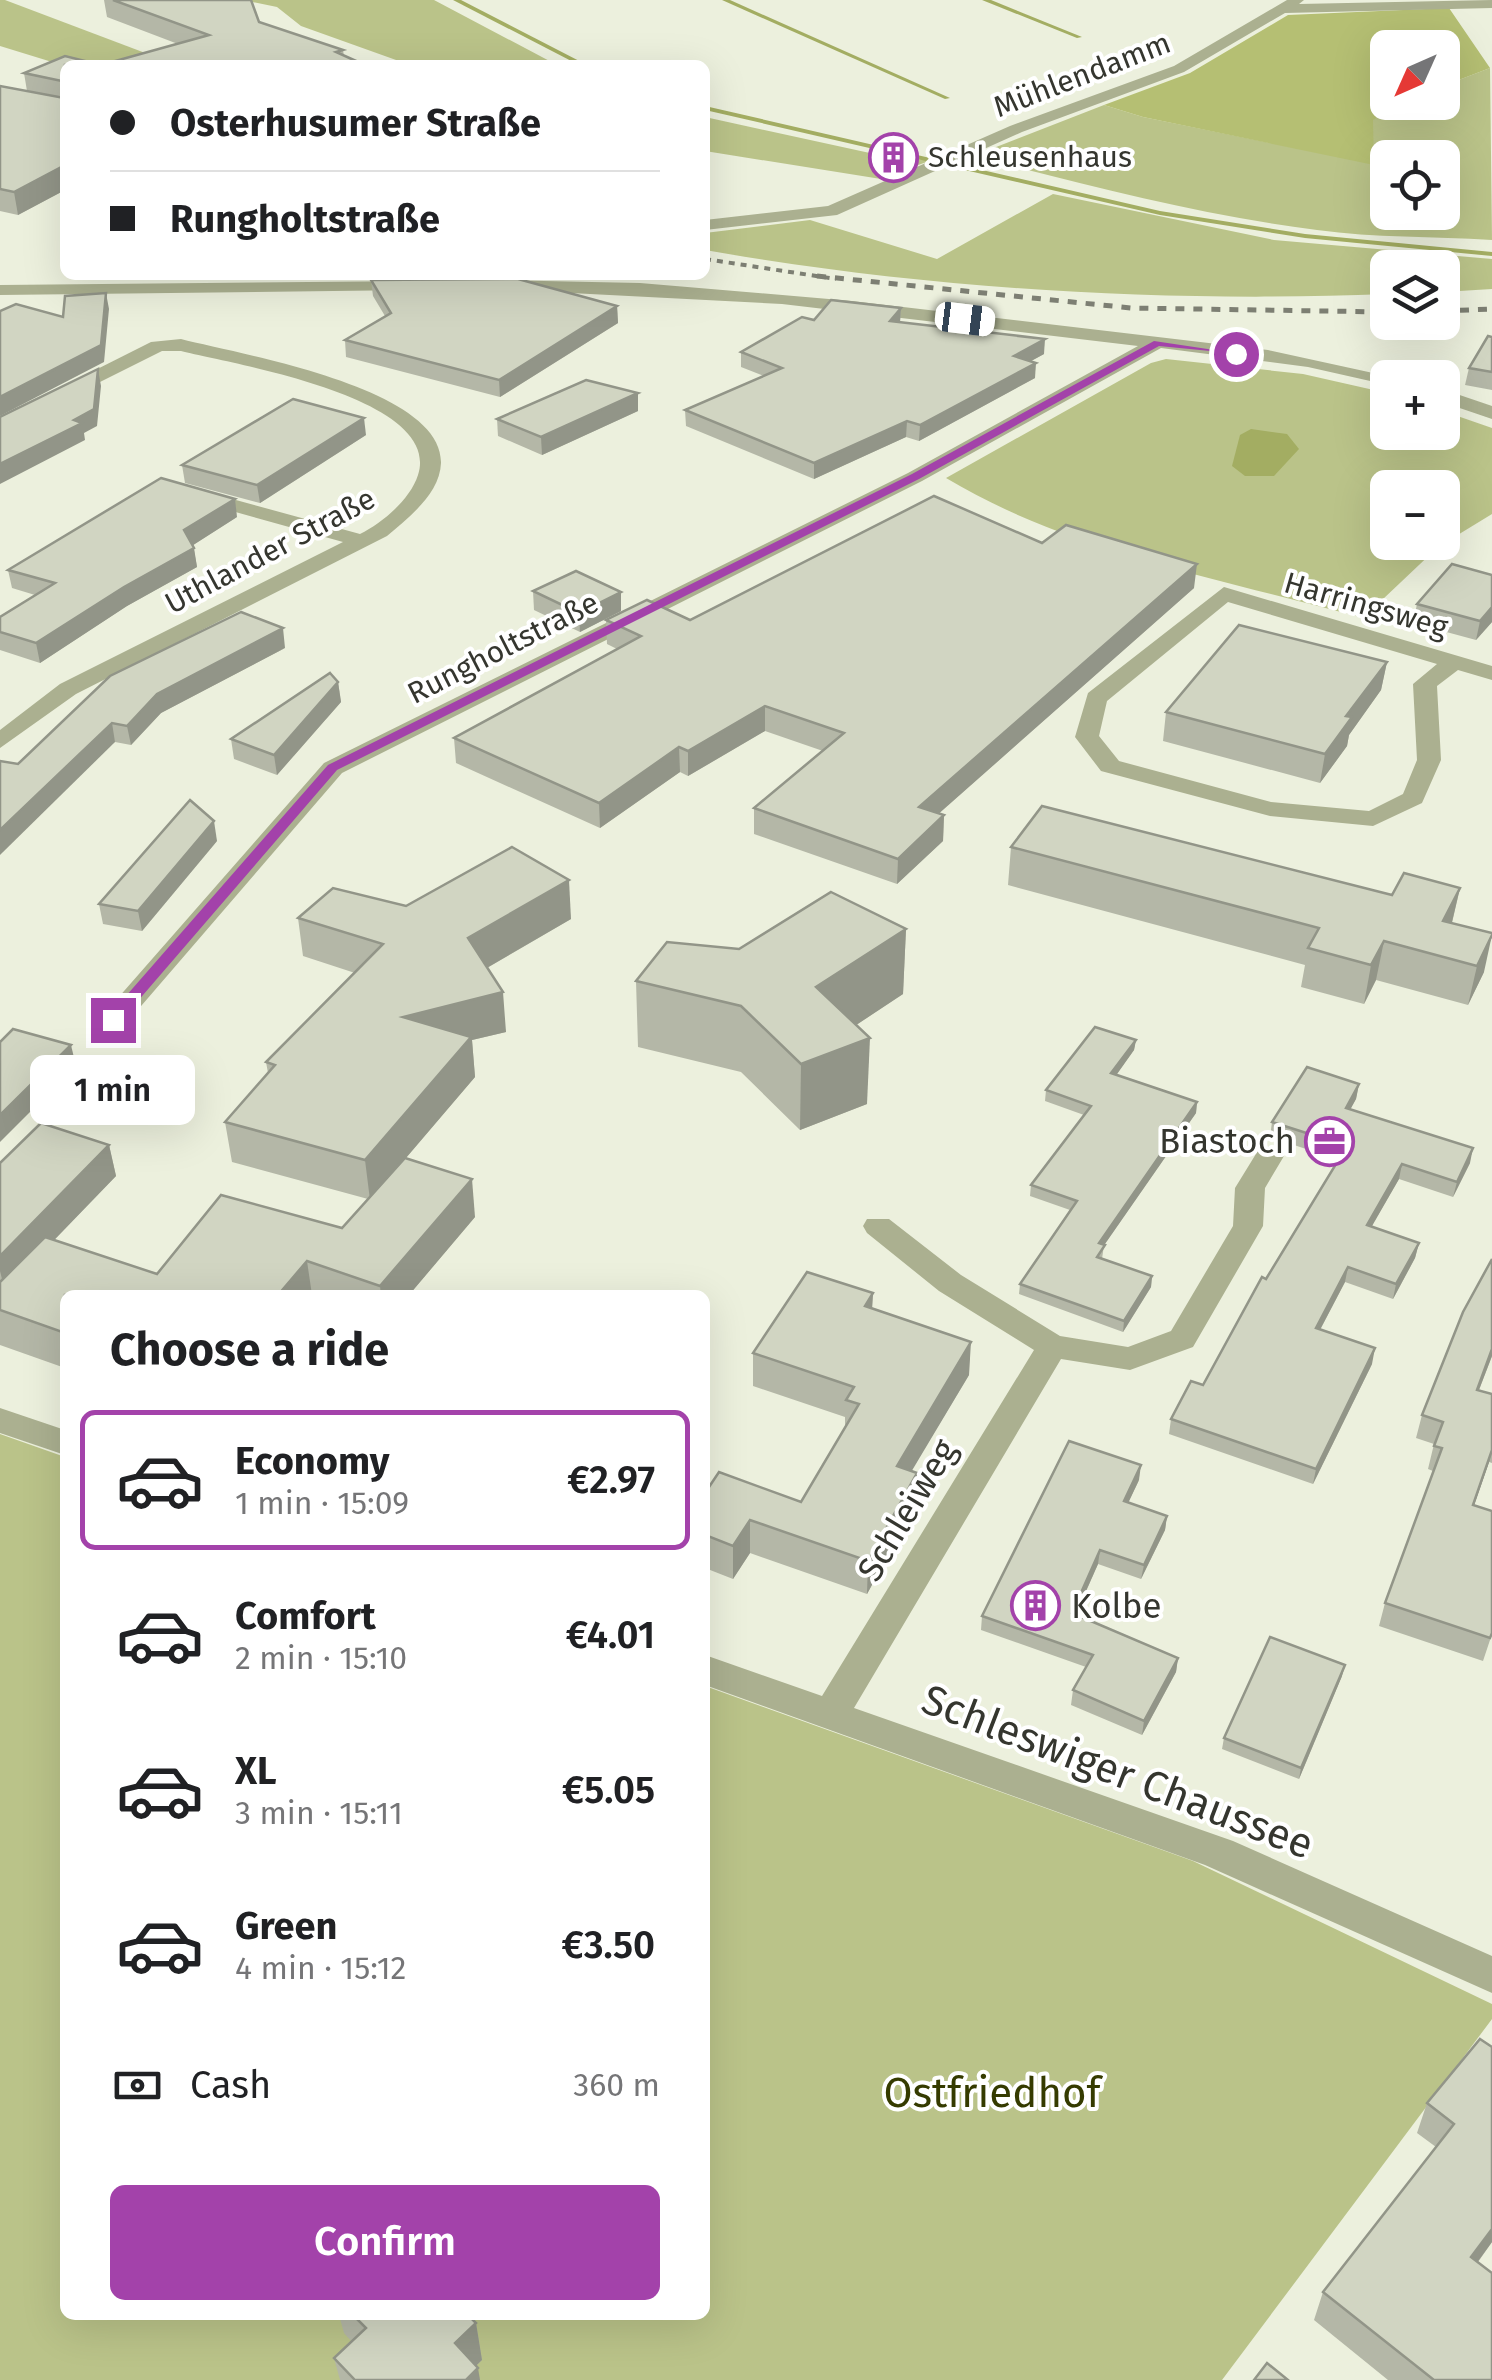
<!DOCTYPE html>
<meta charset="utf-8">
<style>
body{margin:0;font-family:"Fira Sans",sans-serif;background:#f6f6f6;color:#202124;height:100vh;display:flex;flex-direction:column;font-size:38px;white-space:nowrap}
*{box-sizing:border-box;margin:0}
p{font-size:32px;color:#757577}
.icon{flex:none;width:55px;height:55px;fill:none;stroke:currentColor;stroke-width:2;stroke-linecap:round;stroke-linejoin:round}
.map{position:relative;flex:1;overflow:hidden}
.sheet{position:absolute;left:60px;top:1290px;width:650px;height:1030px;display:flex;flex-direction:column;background:#fff;border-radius:15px;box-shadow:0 10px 40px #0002}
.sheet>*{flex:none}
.guide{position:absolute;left:60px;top:60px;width:650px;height:220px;border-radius:15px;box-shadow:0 10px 40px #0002;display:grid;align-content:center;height:220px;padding:0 50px;background:#fff}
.needle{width:65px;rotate:225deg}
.fabs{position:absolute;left:1370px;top:30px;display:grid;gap:20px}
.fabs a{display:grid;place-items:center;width:90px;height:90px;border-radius:15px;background:#fff;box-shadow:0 10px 40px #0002;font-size:50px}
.end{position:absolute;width:45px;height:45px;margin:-22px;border:12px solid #a342aa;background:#fff;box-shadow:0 0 0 5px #fff}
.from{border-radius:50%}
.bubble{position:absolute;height:70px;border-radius:15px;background:#fff;box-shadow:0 10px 40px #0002;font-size:32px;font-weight:600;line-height:70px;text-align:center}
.car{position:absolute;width:30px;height:60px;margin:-30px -15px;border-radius:12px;box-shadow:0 0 8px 2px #0007;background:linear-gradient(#fff 24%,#345 0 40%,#fff 0 76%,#345 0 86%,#fff 0)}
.guide b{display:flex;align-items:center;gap:35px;height:95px;font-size:38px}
.guide b+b{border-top:2px solid #e0e0e0}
.guide i{width:25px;height:25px;background:#202124}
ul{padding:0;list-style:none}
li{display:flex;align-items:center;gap:30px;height:140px;margin:0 20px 15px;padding:0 30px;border:5px solid transparent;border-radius:15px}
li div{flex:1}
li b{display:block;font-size:38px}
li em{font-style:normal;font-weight:600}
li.selected{border-color:#a342aa}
li>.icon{width:90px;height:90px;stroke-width:1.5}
h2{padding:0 50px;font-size:45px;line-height:120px}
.pay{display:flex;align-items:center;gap:25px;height:110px;padding:0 50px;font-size:38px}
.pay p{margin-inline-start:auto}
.primary-button{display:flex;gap:20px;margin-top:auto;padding:20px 50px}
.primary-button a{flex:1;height:115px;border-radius:15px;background:#a342aa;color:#fff;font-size:40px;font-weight:600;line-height:115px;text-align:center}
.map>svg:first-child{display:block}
.green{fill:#bac389;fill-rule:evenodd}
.forest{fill:#b5bf73}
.water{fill:#a3ad62}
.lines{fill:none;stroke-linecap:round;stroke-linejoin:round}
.stream{fill:#a3ad62;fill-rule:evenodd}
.minor{fill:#abb090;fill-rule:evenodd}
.rail-far1{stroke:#7d7f73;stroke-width:4;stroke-dasharray:6 6;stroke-linecap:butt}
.rail{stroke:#7d7f73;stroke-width:5;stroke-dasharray:9 9;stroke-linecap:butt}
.wall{fill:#b4b7a7}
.shaded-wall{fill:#929588}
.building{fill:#d1d5c2;stroke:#929588;stroke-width:2.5}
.route{fill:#a342aa}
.labels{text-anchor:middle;stroke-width:8;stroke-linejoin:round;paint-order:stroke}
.far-street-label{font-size:30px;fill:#35362f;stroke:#fff}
.far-poi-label{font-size:30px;fill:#35362f;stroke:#fff;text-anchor:start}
.poi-label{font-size:35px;fill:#35362f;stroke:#fff;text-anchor:end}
.street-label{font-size:35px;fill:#35362f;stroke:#fff}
.near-street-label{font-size:42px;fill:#35362f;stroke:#fff}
.near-park-label{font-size:42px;fill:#353b00;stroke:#fff}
</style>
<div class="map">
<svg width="1492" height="2380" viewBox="0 0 1492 2380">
<rect width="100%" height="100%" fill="#ecf0dd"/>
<g class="green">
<path d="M0,0H5L177,65L65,66L0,46Z"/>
<path d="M243,0H434L557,65H410L301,26L277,7Z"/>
<path d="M1490,68L1492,240C1433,236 1375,238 1317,230C1200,215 1087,185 973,156L1104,105L1143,117L1374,164L1372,120L1403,103L1442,102L1443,86ZM1388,158H1442V212H1388Z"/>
<path d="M705,117L879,155L876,159C898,164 915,156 929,161L881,179L705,151Z"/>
<path d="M1053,194L1274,240L1492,259V289L1443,292L1442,268H1388L1387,294C1165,303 925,289 705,250V233L810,220L937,259Z"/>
<path d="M1166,359L1303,374L1387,393L1388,432H1442L1443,411L1492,428V514L1438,547L1363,618C1223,579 1071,553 946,478L1151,363ZM1388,488H1442V542H1388Z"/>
<path d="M0,1434L65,1457V2315H705V1686L1193,1861L1492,2004V2019L1222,2380H0Z"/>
</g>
<path class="forest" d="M1449,8L1490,68L1443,86L1442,48H1388V102L1403,103L1373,120L1374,165L1143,117L1104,105L1190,73L1288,15Z"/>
<path class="water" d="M1251,429L1287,434L1299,449L1274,476H1245L1232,466L1240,435Z"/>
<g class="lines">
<g class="stream">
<path d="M453,0H461L587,65H579Z"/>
<path d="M722,0H730L950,98L945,99Z"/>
<path d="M982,0H991L1082,37L1077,38Z"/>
<path d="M705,106L1160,211L1305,234L1492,252V256L1305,238L1160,215L705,110Z"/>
</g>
<g class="minor">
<path d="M1287,0H1304L1299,4L1492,0V8L1285,13L1184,72L1022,132L837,215L705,230V220L828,206L1010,126L1174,66Z"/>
<path d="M498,280L640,283L852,301L1268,350L1396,378H1388V385L1308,367L1161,348L922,481L342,773L123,1027H103L99,1021L103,1015L324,763L908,473L1138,346L782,304L492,289L489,285Z"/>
<path d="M418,281L421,285L412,290L0,295V285Z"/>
<path d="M181,339C238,354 443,387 441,463C440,494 408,518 387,536L76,694L0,748V730L60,684L343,542L189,499V491H203L360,534C382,523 410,500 418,475C443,397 232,364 181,351H162L0,432V418L151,342Z"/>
<path d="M1442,389L1492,406V419L1442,402Z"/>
<path d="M1224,587L1492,666V680L1458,670L1437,686L1441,760L1422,803L1373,826L1270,816L1101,771L1075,737L1088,693ZM1228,602L1437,664L1413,684L1417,760L1403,794L1369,811L1271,802L1119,761L1099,736L1107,701Z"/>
<path d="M1269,1146L1284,1156L1265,1188L1263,1226L1193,1347L1130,1370L1061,1359L854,1708L1233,1841L1492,1956V1993L1205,1865L705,1685V1655L822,1696L1034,1350L939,1291L867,1233L863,1226L867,1219H889L961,1275L1060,1336L1128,1347L1171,1331L1233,1226L1235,1188L1259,1149Z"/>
<path d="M0,1408L65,1430V1455L0,1433Z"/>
</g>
<path class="rail-far1" d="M705,259L836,279"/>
<g class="rail">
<path d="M817,276L1131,308L1388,312"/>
<path d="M1442,311L1492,309"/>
</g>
</g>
<g class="wall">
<path d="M104,0H251L259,22L343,50L344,56L365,65H65V190L18,215L0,211V86L27,91L24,73L65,56L101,65L178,44L107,17Z"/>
<path d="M230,275H489L483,278L245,280Z"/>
<path d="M371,280L617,306L618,323L500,397L346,357L345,340L385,316L373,296Z"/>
<path d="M901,308L900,322L1044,354L1031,361L1035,378L919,441L906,437L814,479L686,426L685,410L764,376L741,367V352L814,320Z"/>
<path d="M1492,337V390L1465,385L1469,368Z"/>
<path d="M638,411L542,455L498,436L497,419Z"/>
<path d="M366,435L260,503L185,483L182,465Z"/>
<path d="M237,517L193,545L197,567L127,606L40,663L0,650V617L35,595L12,588L8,570Z"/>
<path d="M1042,543L1194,588L939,813L944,815L943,841L897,884L754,834V808L823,751L765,731L688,776L680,772L600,828L456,763L454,738L617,649L607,644L606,620H690Z"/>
<path d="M1492,575V622L1476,640L1413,623L1417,604Z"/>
<path d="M533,591L621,611L580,632L534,610Z"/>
<path d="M285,648L161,713L131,745L115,742L18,764Z"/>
<path d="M1387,662L1381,690L1349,735L1347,746L1320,783L1163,741L1166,712Z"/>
<path d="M338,682L341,702L277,775L234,759L231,739Z"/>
<path d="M217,841L142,931L103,924L99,904Z"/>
<path d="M1011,847L1392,895L1460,888L1452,923L1484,972L1468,1005L1376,980L1364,1004L1301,987L1305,965L1008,885Z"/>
<path d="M406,906L571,919L487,968L506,1032L472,1040L475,1077L406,1158L475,1217L409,1295H65V1368L0,1345V1163L109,1145L116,1176L54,1240L157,1274L342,1228L368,1199L232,1162L225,1122L268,1073L266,1062L355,973L303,956L298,918Z"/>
<path d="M906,929L903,994L856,1025L867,1104L800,1130L741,1072L638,1047L636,981L739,949Z"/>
<path d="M1136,1040L1134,1050L1116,1075L1197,1102L1196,1113L1104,1245L1102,1259L1152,1276L1151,1287L1123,1332L1019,1294L1020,1284L1070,1210L1030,1196L1031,1185L1084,1115L1045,1101L1046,1090Z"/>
<path d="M1359,1084L1356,1099L1350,1109L1470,1163L1453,1197L1399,1179L1371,1227L1419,1243L1415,1258L1393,1299L1345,1282L1320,1330L1372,1364L1313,1484L1169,1434L1171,1419L1203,1385L1339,1160L1270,1137L1272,1122Z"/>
<path d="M1492,1259V1356L1479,1390L1492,1394V1463L1489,1462L1474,1505L1492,1634L1483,1661L1379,1626L1385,1603L1433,1471L1428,1469L1434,1444L1416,1438L1422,1415Z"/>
<path d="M873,1293L872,1309L969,1375L911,1471L915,1506L867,1594L750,1553L733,1579L705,1568V1493L801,1502L845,1427V1417L753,1386V1353Z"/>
<path d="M1139,1480L1128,1503L1167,1516L1165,1530L1141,1579L1098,1564L1076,1614L1178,1658L1176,1672L1142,1735L1071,1705L1073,1690L1086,1667L981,1630L982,1616Z"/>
<path d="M1342,1676L1299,1779L1222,1749L1224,1738Z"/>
<path d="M1492,2047V2242L1478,2262L1492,2380H1388L1314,2320L1323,2292L1436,2147L1417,2133L1427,2103Z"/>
<path d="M339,2315H468L476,2323L482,2360L476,2366L480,2380H340L334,2358L352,2342L344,2333Z"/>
</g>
<g class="shaded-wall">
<path d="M65,165V190L18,215L14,192Z"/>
<path d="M106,293L109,309L104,362L0,416V397Z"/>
<path d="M617,306L618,323L500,397L499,380Z"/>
<path d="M901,308L900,322L890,321Z"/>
<path d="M1045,339L1044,354L1013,371L1014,356Z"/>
<path d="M1036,363L1035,378L919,441L920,425Z"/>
<path d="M98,369L101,386L97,426L84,433L85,440L0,484V464L74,420Z"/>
<path d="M638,393V411L542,455L541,437Z"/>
<path d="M364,418L366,435L260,503L257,485Z"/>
<path d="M907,421L906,437L814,479V463Z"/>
<path d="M235,499L237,517L187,549L184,530Z"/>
<path d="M194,548L197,567L127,606L40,663L36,643L124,587Z"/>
<path d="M1197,564L1194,588L918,832L919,807Z"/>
<path d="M621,592V611L580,632L579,613Z"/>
<path d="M1492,607V622L1476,640L1480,621Z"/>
<path d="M283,628L285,648L161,713L131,745L127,726L157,694Z"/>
<path d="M1387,662L1381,690L1349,735L1347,746L1320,783L1325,754L1346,716Z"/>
<path d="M338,682L341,702L277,775L274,755Z"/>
<path d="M765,706V731L688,776V751Z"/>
<path d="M112,723L115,742L0,855V830Z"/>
<path d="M679,747L680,772L600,828L599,803Z"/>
<path d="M944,815L943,841L897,884L898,859Z"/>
<path d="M214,821L217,841L142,931L138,911Z"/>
<path d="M569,880L571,919L471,977L468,938Z"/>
<path d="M1460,888L1451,926L1443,921Z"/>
<path d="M906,929L903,994L814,1053L816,987Z"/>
<path d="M1492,935L1484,972L1468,1005L1477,966Z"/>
<path d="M1384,941L1376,980L1364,1004L1371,965Z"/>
<path d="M503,992L506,1032L472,1040L475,1077L370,1200L365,1160L403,1017Z"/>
<path d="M870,1038L867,1104L800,1130L801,1064Z"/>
<path d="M1136,1040L1134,1050L1110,1084L1111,1073Z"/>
<path d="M71,1045L76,1066L0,1142V1115Z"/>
<path d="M1359,1084L1356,1099L1343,1123L1346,1108Z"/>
<path d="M1197,1102L1196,1113L1098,1254L1099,1243Z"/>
<path d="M109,1145L116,1176L5,1291L0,1271V1256Z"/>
<path d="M1473,1148L1470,1163L1453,1197L1457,1182Z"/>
<path d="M1402,1164L1399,1179L1364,1240L1367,1225Z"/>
<path d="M472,1179L475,1217L409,1295H381L380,1286Z"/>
<path d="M1419,1243L1415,1258L1393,1299L1396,1284Z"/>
<path d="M307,1261L312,1295H278Z"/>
<path d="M1348,1267L1345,1282L1313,1343L1316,1328Z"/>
<path d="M1152,1276L1151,1287L1123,1332L1124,1321Z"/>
<path d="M873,1293L871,1326L865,1306Z"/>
<path d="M971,1342L969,1375L895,1499L897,1466Z"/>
<path d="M1375,1348L1372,1364L1313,1484L1316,1469Z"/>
<path d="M1492,1349V1356L1470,1413L1477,1390Z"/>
<path d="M1492,1450L1489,1462L1466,1528L1473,1505Z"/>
<path d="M1141,1465L1139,1480L1122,1516L1124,1501Z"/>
<path d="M917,1473L915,1506L867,1594L868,1561Z"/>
<path d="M1167,1516L1165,1530L1141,1579L1144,1565Z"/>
<path d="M750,1520V1553L733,1579V1546Z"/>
<path d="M1100,1550L1098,1564L1070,1627L1072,1613Z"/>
<path d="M1178,1658L1176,1672L1142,1735L1144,1721Z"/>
<path d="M1345,1665L1342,1676L1299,1779L1301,1768Z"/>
<path d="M1492,2229V2242L1460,2286L1471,2257Z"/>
<path d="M476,2323L482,2360L461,2380L455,2343Z"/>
<path d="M478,2368L480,2380H466Z"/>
</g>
<g class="building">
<path d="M113,0H251L259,22L343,50L336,52L365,65H65V165L14,192L0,189V86L64,98L62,81L24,73L65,56L101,65L209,35Z"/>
<path d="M518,279L617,306L499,380L345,340L391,313L371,280Z"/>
<path d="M106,293L101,345L0,397V311L16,304L63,317L65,296Z"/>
<path d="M831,300L901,308L890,321L1045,339L1014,356L1036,363L920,425L907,421L814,463L685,410L782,368L741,352L802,317L814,320Z"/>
<path d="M1488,336L1492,337V372L1469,368Z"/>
<path d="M98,369L94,409L74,420L82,423L0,464V417Z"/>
<path d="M586,380L638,393L541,437L497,419Z"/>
<path d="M293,399L364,418L257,485L182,465Z"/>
<path d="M161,478L235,499L184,530L194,548L124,587L36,643L0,632V617L55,583L8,570Z"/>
<path d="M934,496L1042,543L1066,525L1197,564L919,807L944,815L898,859L754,808L844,733L765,706L688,751L679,747L599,803L454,738L641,636L606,620L647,600L690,620Z"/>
<path d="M1452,564L1492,575V607L1480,621L1417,604Z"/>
<path d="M576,571L621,592L579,613L533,591Z"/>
<path d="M241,612L283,628L157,694L127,726L112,723L0,830V761L18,764L110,676Z"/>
<path d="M1239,625L1387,662L1346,716L1352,717L1325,754L1166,712Z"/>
<path d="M330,673L338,682L274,755L231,739Z"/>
<path d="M190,800L214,821L138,911L99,904Z"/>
<path d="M1042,806L1392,895L1404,873L1460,888L1443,921L1492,933V935L1477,966L1384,941L1371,965L1308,948L1319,928L1011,847Z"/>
<path d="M512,847L569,880L468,938L503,992L403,1017L471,1037L365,1160L225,1122L275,1065L266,1062L383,944L298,918L333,888L406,906Z"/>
<path d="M831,892L906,929L816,987L870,1038L801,1064L741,1006L636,981L667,942L739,949Z"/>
<path d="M1095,1027L1136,1040L1111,1073L1197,1102L1099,1243L1105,1245L1097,1257L1152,1276L1124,1321L1020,1284L1077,1201L1031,1185L1091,1106L1046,1090Z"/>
<path d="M13,1029L71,1045L0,1115V1042Z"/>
<path d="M1307,1067L1359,1084L1346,1108L1473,1148L1457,1182L1402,1164L1367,1225L1419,1243L1396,1284L1348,1267L1316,1328L1375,1348L1316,1469L1171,1419L1191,1381L1203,1385L1262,1277L1266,1279L1347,1146L1272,1122Z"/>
<path d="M41,1123L109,1145L0,1256V1163Z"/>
<path d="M405,1158L472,1179L380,1286L307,1261L278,1295H65V1333L0,1310V1282L45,1237L157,1274L221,1195L342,1228Z"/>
<path d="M1492,1259V1349L1477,1390L1492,1394V1450L1473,1505L1492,1511V1633L1490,1638L1385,1603L1442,1448L1434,1446L1443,1422L1422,1415L1463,1312Z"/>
<path d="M807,1272L873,1293L865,1306L971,1342L897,1466L917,1473L868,1561L750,1520L733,1546L705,1535V1493L719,1472L801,1502L859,1404L846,1400L854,1387L753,1353Z"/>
<path d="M1069,1441L1141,1465L1124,1501L1167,1516L1144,1565L1100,1550L1072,1613L1178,1658L1144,1721L1073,1690L1093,1655L982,1616Z"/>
<path d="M1270,1637L1345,1665L1301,1768L1224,1738Z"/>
<path d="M1480,2039L1492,2047V2229L1471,2257L1492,2273V2380H1434L1323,2292L1454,2124L1427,2103Z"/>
<path d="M353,2315H468L476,2323L455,2343L478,2368L466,2380H355L334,2358L366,2328Z"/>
<path d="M1267,2363L1288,2380H1254Z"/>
</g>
<path class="route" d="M1154,341L1241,354L1159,346L919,479L337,770L118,1024L105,1020L328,765L912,474Z"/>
<defs>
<symbol id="building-ring" viewBox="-11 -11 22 22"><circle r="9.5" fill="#fff" stroke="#a342aa" stroke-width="1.5"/><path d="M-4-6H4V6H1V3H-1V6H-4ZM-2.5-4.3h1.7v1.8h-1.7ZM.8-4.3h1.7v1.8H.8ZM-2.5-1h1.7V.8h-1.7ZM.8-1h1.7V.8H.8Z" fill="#a342aa"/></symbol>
<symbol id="office-ring" viewBox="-11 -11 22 22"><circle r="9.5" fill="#fff" stroke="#a342aa" stroke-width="1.5"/><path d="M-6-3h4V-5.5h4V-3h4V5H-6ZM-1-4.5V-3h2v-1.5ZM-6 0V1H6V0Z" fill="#a342aa"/></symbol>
</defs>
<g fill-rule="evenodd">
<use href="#building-ring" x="866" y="130" width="55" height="55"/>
<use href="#office-ring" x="1302" y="1114" width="55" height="55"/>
<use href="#building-ring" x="1008" y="1578" width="55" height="55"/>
</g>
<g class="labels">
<g class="far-street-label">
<text transform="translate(1082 75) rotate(-21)" y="10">Mühlendamm</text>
<text transform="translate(270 551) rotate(-28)" y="10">Uthlander Straße</text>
<text transform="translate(1366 605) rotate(16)" y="10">Harringsweg</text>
<text transform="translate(503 648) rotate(-27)" y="10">Rungholtstraße</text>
</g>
<g class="far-poi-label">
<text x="928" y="167">Schleusenhaus</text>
</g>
<g class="poi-label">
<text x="1295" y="1153">Biastoch</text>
<text x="1071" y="1618" text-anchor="start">Kolbe</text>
</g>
<g class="street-label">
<text transform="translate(907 1510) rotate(-59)" y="12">Schleiweg</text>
</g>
<g class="near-street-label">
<text transform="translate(1118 1771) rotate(21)" y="15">Schleswiger Chaussee</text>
</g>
<g class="near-park-label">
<text x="992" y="2107">Ostfriedhof</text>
</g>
</g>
</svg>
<div class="fabs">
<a><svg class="needle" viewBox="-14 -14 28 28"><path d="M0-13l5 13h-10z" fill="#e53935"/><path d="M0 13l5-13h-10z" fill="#757577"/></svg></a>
<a><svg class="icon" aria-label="locate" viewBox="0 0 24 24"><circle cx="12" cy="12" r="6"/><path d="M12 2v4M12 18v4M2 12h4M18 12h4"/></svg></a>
<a><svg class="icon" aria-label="layers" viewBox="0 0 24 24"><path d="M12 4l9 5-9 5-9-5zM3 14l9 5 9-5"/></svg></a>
<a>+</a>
<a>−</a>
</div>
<i class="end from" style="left:1236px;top:354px"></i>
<i class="end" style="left:113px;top:1020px"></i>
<div class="bubble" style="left:30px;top:1055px;width:165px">1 min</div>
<i class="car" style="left:965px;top:319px;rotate:97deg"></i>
<div class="guide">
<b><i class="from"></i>Osterhusumer Straße</b>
<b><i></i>Rungholtstraße</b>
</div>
<section class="sheet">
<h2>Choose a ride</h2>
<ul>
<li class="selected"><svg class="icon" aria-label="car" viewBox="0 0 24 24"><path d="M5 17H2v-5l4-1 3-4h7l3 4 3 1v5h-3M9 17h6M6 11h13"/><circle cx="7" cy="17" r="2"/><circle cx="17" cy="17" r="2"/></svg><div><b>Economy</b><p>1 min · 15:09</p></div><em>€2.97</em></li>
<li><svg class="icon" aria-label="car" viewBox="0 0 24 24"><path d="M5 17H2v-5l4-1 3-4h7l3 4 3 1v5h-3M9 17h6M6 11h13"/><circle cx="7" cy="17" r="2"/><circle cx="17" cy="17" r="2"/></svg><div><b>Comfort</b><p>2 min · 15:10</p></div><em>€4.01</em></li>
<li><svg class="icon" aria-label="car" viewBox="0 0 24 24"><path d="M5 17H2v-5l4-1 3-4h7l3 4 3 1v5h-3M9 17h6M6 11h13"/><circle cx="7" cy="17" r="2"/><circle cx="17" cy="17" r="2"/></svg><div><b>XL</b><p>3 min · 15:11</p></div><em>€5.05</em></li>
<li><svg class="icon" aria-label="car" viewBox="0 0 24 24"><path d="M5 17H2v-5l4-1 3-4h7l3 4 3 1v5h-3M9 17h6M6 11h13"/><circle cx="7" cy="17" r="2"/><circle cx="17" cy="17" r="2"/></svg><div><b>Green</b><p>4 min · 15:12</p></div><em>€3.50</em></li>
</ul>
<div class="pay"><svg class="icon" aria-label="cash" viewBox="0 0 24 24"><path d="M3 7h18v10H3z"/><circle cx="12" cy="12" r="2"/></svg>Cash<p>360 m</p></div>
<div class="primary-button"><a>Confirm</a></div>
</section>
</div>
